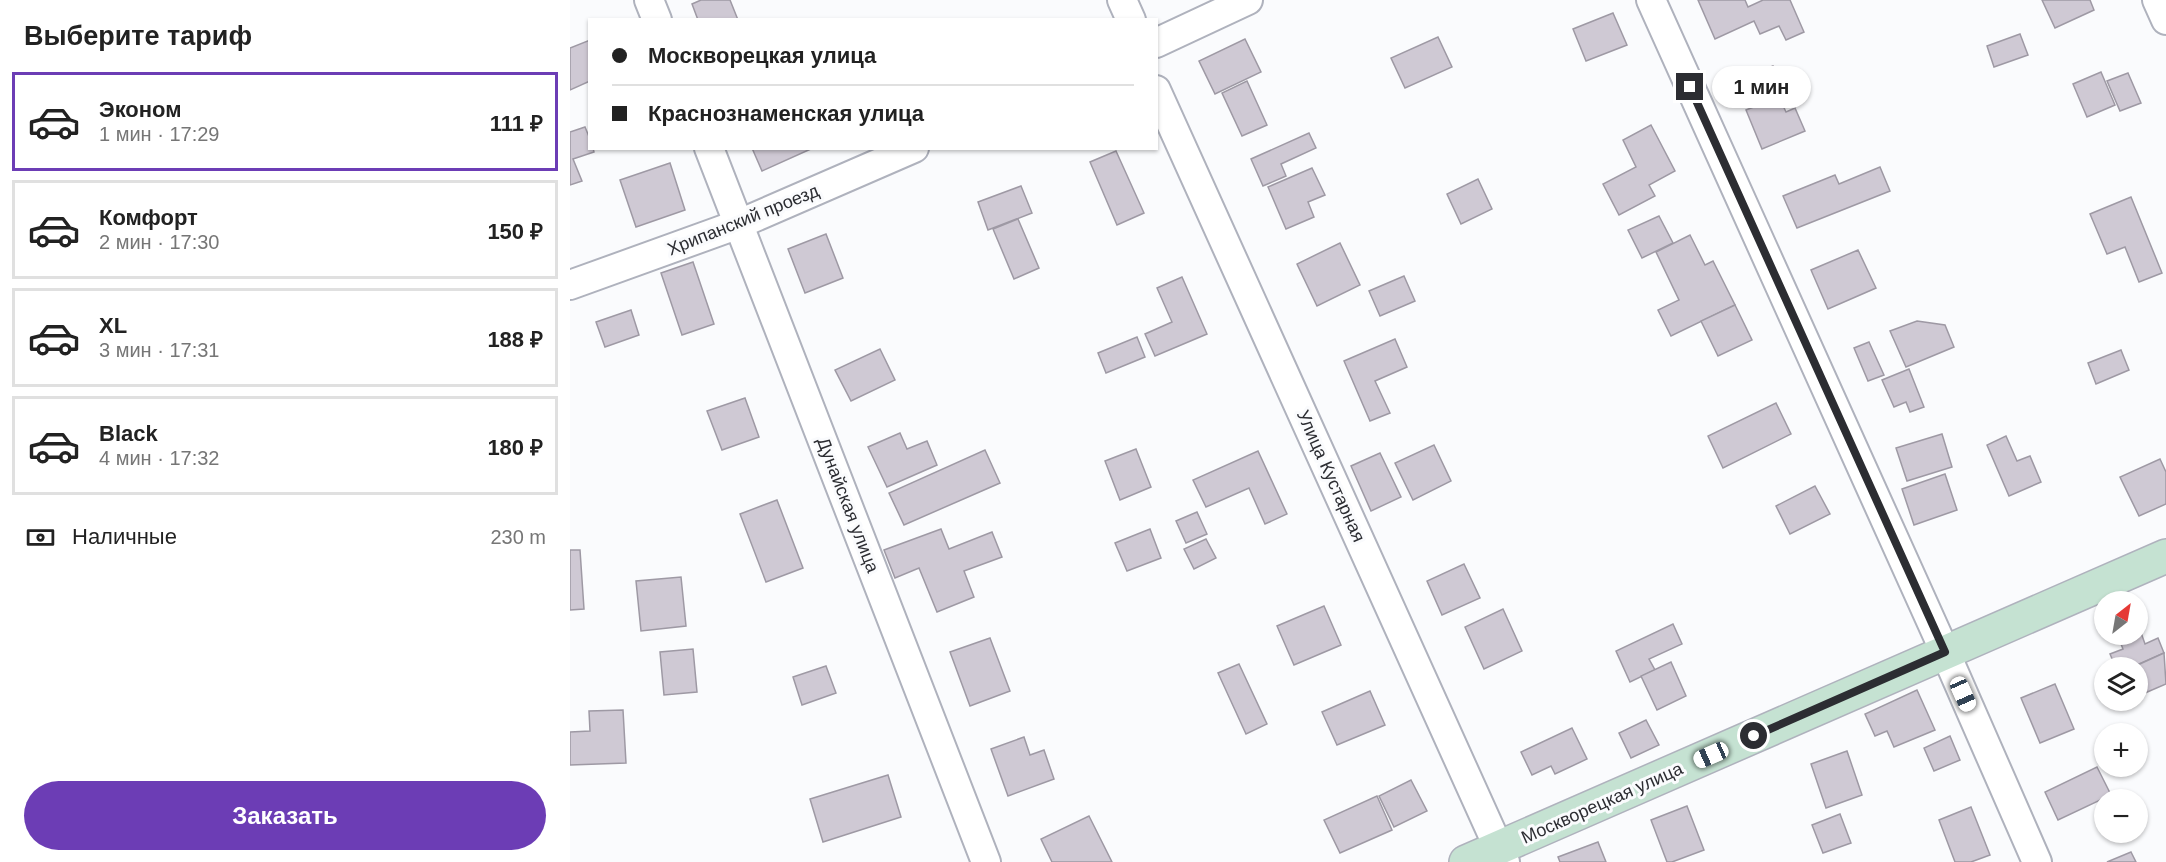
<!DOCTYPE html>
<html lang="ru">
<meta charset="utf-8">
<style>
body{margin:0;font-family:Helvetica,sans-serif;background:#f2f2f2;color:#222;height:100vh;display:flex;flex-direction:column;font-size:22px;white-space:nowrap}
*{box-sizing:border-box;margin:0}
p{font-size:20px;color:#767676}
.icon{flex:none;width:33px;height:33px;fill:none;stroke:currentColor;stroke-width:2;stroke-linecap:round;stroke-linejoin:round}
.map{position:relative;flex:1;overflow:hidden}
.sheet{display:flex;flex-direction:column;background:#fff;width:570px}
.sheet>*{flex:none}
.guide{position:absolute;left:18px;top:18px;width:570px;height:132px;border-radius:0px;box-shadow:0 2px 4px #0004;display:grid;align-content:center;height:132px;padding:0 24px;background:#fff}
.needle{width:39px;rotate:31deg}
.tools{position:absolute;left:1524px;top:591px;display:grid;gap:12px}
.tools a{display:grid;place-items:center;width:54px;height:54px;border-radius:50%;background:#fff;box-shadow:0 2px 4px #0004;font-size:30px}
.end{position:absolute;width:27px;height:27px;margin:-14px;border:8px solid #2c2d32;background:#fff;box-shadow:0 0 0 3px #fff}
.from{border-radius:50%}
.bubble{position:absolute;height:42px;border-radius:21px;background:#fff;box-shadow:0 2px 4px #0004;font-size:20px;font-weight:700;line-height:42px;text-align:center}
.car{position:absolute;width:18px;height:36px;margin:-18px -9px;border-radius:8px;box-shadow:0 0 4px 2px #0007;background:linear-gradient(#fff 24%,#345 0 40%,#fff 0 76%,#345 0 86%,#fff 0)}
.guide b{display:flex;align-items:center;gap:21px;height:57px;font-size:22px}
.guide b+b{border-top:2px solid #e0e0e0}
.guide i{width:15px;height:15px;background:#222}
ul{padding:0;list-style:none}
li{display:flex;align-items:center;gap:18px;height:99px;margin:0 12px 9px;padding:0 12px;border:3px solid #e0e0e0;border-radius:0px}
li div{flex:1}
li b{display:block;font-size:22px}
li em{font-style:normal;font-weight:700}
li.selected{border-color:#6c3db5}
li>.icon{width:54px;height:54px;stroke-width:1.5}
h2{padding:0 24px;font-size:27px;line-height:72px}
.pay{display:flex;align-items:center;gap:15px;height:66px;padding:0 24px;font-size:22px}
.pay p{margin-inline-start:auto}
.cta{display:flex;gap:12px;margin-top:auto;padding:12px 24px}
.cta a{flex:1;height:69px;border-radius:36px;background:#6c3db5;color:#fff;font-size:24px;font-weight:700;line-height:69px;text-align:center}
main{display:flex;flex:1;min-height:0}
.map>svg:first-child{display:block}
.building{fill:#cfc9d4;stroke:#9e99a4;stroke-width:1.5}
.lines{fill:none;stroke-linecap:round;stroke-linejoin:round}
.street-casing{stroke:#afb2bd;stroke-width:32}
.secondary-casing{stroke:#afb2bd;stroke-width:36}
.street{stroke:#fff;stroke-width:28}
.secondary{stroke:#c5e2d2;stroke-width:33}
.route{stroke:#2c2d32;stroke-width:8}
.labels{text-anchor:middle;stroke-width:6;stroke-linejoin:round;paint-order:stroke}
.street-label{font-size:18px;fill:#2c2d32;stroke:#fafbfd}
</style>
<main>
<section class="sheet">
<h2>Выберите тариф</h2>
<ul>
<li class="selected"><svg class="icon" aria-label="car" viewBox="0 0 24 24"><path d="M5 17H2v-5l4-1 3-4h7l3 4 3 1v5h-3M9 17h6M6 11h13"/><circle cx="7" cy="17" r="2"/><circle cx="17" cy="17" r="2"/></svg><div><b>Эконом</b><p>1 мин · 17:29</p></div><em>111 ₽</em></li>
<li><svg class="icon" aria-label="car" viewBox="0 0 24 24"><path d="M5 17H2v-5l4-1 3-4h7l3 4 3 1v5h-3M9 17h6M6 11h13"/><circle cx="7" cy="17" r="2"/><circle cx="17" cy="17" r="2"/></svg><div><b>Комфорт</b><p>2 мин · 17:30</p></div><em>150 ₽</em></li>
<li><svg class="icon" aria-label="car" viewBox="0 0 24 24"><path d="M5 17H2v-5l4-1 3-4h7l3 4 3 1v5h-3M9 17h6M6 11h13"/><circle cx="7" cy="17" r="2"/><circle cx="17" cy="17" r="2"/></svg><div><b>XL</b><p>3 мин · 17:31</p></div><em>188 ₽</em></li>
<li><svg class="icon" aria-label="car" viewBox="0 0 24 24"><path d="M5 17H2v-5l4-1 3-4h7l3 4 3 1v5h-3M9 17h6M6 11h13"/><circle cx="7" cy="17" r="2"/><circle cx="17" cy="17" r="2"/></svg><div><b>Black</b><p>4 мин · 17:32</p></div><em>180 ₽</em></li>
</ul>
<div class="pay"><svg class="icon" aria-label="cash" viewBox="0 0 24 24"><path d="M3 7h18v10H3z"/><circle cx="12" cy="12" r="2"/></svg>Наличные<p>230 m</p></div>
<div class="cta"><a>Заказать</a></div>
</section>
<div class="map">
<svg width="1596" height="862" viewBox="0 0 1596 862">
<rect width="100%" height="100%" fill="#fafbfd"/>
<g class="building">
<path d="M131,0H160L168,20H128L122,4Z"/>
<path d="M1128,0H1175L1178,7L1193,0H1220L1234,32L1216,40L1209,26L1190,34L1184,21L1145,39Z"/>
<path d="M1472,0H1520L1524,10L1485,28Z"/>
<path d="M1043,13L1057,45L1016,61L1003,29Z"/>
<path d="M1450,34L1458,55L1424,67L1417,46Z"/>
<path d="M868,37L882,67L835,88L821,58Z"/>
<path d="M675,39L691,72L645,94L629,61Z"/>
<path d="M20,40V81L0,90V48Z"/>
<path d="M1203,66L1214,91L1178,106L1168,80Z"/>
<path d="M1531,72L1545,105L1517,117L1503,84Z"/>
<path d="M1558,73L1571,103L1550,111L1537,81Z"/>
<path d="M677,81L697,125L672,136L652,93Z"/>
<path d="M1209,97L1216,112L1225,108L1235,131L1192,149L1176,110Z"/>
<path d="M1081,125L1105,171L1079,185L1085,196L1049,215L1033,184L1066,167L1053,140Z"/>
<path d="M15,127L20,139V148H23L24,152L3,159L12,181L0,185V132Z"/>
<path d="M739,133L746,148L711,164L716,176L693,186L681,159Z"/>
<path d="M182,148H243L192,171Z"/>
<path d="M546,151L574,213L547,225L520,162Z"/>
<path d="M100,163L115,210L66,227L50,180Z"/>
<path d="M1310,167L1320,191L1227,228L1213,196L1265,175L1269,184Z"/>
<path d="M742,168L755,195L738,202L744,217L716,229L698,187Z"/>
<path d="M908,179L922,209L891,224L877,194Z"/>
<path d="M451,186L462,213L418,230L408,202Z"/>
<path d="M1561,197L1592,273L1569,282L1555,247L1537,254L1520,214Z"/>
<path d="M1089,216L1103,243L1072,258L1058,230Z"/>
<path d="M448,219L469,268L444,279L423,229Z"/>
<path d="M256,234L273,278L235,293L218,249Z"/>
<path d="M1120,235L1135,265L1143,261L1165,305L1101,336L1088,310L1109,300L1086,252Z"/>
<path d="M770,243L790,285L747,306L727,264Z"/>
<path d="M1288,250L1306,288L1258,309L1241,270Z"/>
<path d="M123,262L144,324L112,335L91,273Z"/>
<path d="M834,276L845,301L810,316L799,291Z"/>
<path d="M612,277L637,334L585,356L575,334L602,322L587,288Z"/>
<path d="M1165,305L1182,340L1148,356L1131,321Z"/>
<path d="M61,310L69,335L35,347L26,322Z"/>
<path d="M1347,321L1375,325L1384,347L1336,367L1320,331Z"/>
<path d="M567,337L575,357L536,373L528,353Z"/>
<path d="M825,339L837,367L805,381L820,413L800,421L774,361Z"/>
<path d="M1299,342L1314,375L1298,381L1284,348Z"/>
<path d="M310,349L325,380L281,401L265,370Z"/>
<path d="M1551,350L1559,370L1526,384L1518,363Z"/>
<path d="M1339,369L1354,407L1340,412L1336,402L1324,407L1312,380Z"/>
<path d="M175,398L189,437L152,450L137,411Z"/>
<path d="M1206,403L1221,434L1153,468L1138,436Z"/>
<path d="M330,433L337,449L357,441L367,465L317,487L298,447Z"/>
<path d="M1372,434L1382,467L1337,481L1326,448Z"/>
<path d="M1436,436L1447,461L1460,456L1471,482L1439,496L1417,445Z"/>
<path d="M864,445L881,481L843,500L825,463Z"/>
<path d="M566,449L581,487L550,500L535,461Z"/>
<path d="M415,450L430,483L334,525L319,493Z"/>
<path d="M688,451L717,514L695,524L679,488L636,507L623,480Z"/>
<path d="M810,453L831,497L801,511L781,466Z"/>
<path d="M1590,459L1596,472V504L1569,516L1550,477Z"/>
<path d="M1375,474L1387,510L1344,525L1332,489Z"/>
<path d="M1245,486L1260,514L1220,534L1206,506Z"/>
<path d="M207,500L233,568L196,582L170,514Z"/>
<path d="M627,512L637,534L616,543L606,521Z"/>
<path d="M371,529L379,549L422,532L432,557L394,571L404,597L367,612L349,568L325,578L314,550Z"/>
<path d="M580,529L591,558L557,571L545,543Z"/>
<path d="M636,539L646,558L624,569L614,549Z"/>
<path d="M0,550H10L14,609L0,610Z"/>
<path d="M894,564L910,598L872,615L857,581Z"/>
<path d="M111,577L116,626L71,631L66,581Z"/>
<path d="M754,606L771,645L724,665L707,626Z"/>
<path d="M933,609L952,651L914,669L895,627Z"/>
<path d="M1103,624L1112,644L1079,659L1085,670L1060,682L1046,651Z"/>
<path d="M1568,624L1575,644L1588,638L1594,653L1560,668H1546L1540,654L1553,649L1547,634H1568Z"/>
<path d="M420,638L440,691L400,706L380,652Z"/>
<path d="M123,649L127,692L94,695L90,652Z"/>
<path d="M1594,653L1596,684L1568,696V668H1561Z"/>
<path d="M1101,662L1116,696L1087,710L1071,676Z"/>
<path d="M669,664L697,724L676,734L648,673Z"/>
<path d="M256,666L266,693L232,705L223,677Z"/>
<path d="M1485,684L1504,729L1470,743L1451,698Z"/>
<path d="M1347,690L1365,730L1324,747L1317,731L1305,736L1295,714Z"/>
<path d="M800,691L815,725L767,745L752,712Z"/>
<path d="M53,710L56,763L0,765V732L20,731L19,711Z"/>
<path d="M1076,720L1089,745L1061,758L1049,733Z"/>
<path d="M1002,728L1017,759L985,774L981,766L962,775L951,752Z"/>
<path d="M1380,736L1390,760L1364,771L1354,748Z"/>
<path d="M454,737L460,755L474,750L484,779L438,796L421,749Z"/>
<path d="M1277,751L1292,795L1256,808L1241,764Z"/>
<path d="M1527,767L1541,795L1488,820L1475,792Z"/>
<path d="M318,775L331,817L253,842L240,799Z"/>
<path d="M841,780L857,811L824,827L809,796Z"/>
<path d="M807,796L822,830L770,853L754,820Z"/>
<path d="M1117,806L1134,850L1102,862H1097L1081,820Z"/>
<path d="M1401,807L1420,855L1401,862H1385L1369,820Z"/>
<path d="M1270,814L1281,843L1253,853L1242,825Z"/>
<path d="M519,816L542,862H482L471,839Z"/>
<path d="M1028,842L1036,862H990L988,857Z"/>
<path d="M1561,852L1566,862H1537Z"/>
</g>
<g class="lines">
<defs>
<g id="street">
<path d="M79,0L87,20"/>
<path d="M552,0L561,20"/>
<path d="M1081,0L1375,652L1467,862"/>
<path d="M1587,0L1596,20"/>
<path d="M586,43L678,0"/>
<path d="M586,90L935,862"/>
<path d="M139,148L416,862"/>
<path d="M0,285L169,224L344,148"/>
</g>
<path id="secondary" d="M896,862L1596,556"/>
</defs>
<use href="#street" class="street-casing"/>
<use href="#secondary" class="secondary-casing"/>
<use href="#street" class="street"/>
<use href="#secondary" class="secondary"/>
</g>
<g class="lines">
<path class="route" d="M1120,87L1375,652L1184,736"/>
</g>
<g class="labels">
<g class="street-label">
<text transform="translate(173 220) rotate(-22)" y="6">Хрипанский проезд</text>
<text transform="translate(761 476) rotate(66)" y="6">Улица Кустарная</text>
<text transform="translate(278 505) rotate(69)" y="6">Дунайская улица</text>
<text transform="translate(1032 803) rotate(-24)" y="6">Москворецкая улица</text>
</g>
</g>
</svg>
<div class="tools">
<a><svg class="needle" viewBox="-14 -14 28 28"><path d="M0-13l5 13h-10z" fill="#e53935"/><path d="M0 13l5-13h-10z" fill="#767676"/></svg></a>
<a><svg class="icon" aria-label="layers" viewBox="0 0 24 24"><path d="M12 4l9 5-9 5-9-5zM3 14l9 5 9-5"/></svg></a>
<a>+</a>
<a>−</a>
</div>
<i class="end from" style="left:1184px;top:736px"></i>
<i class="end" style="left:1120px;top:87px"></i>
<div class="bubble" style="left:1142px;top:66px;width:99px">1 мин</div>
<i class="car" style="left:1393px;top:694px;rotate:156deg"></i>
<i class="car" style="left:1141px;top:755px;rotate:246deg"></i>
<div class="guide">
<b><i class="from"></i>Москворецкая улица</b>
<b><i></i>Краснознаменская улица</b>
</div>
</div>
</main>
